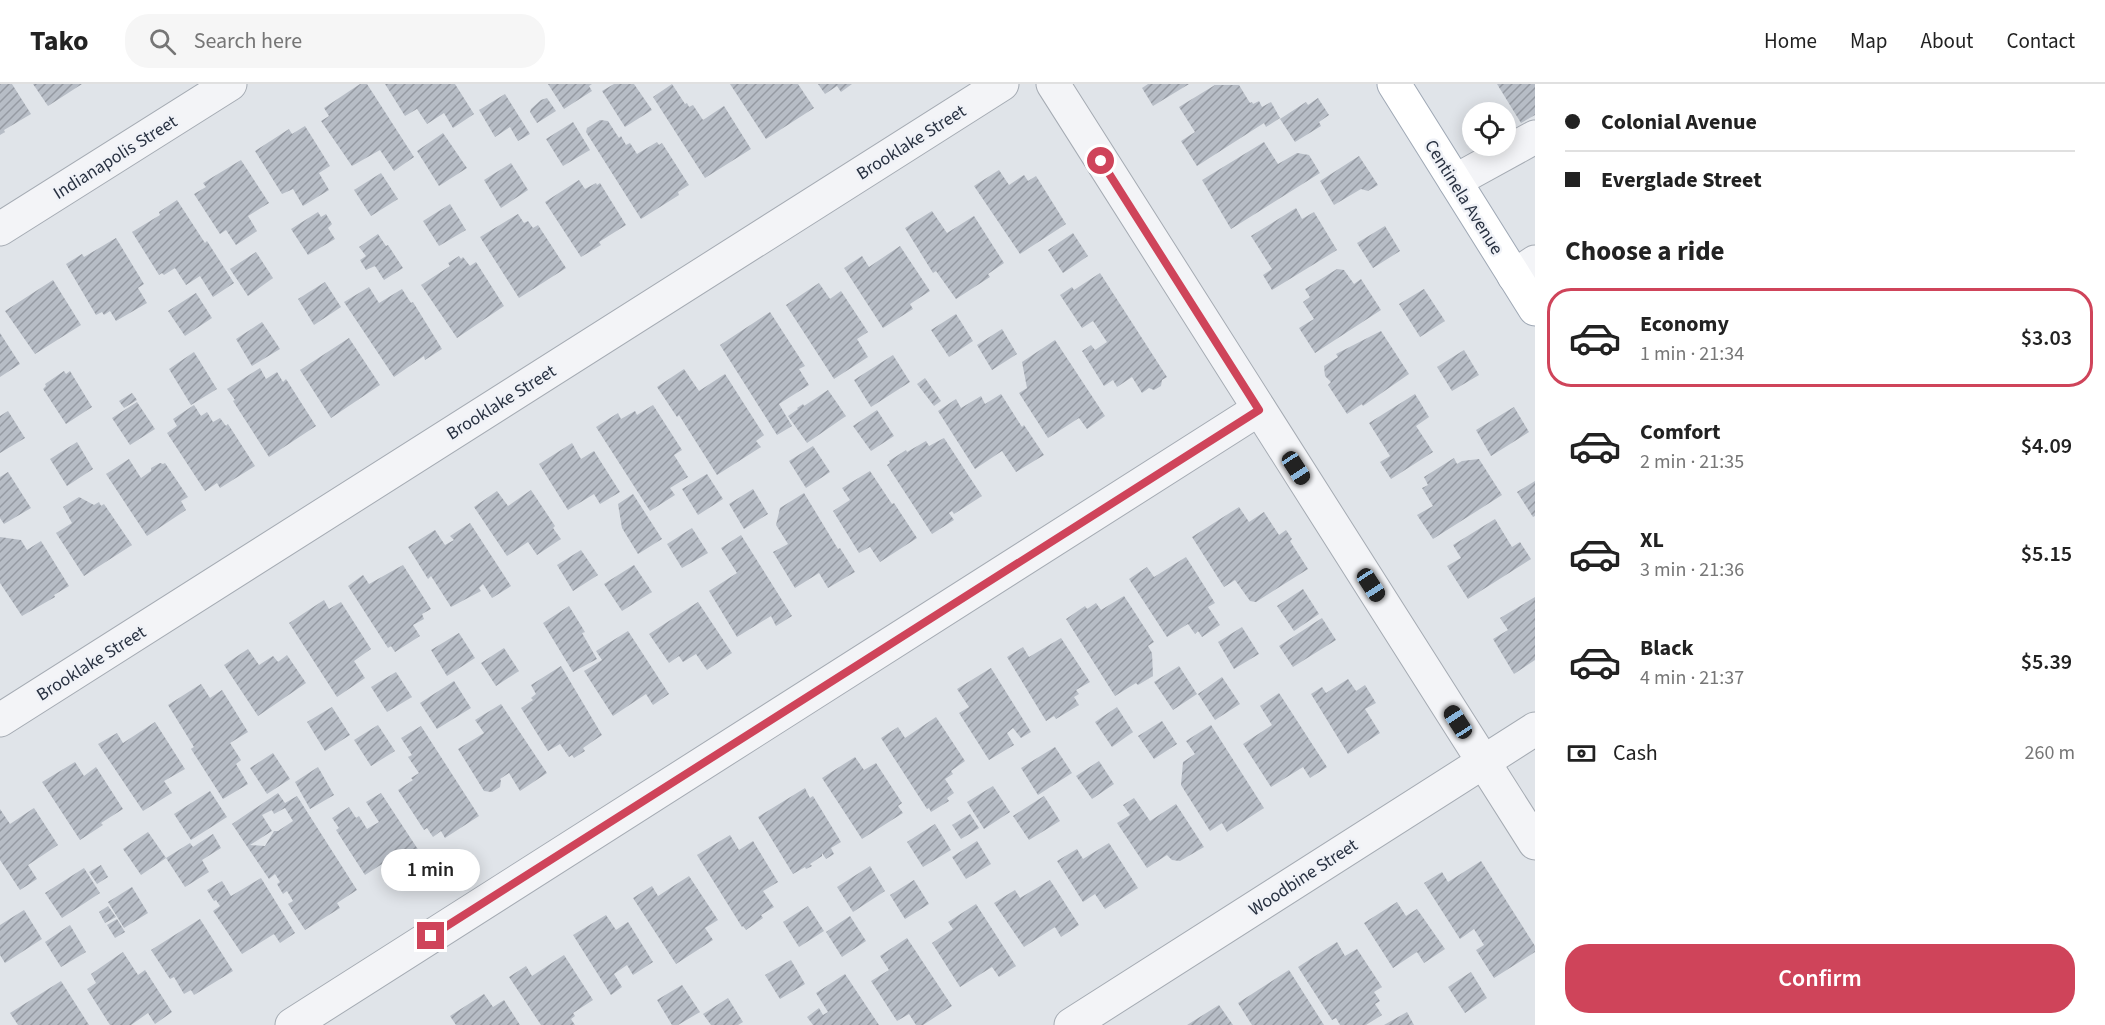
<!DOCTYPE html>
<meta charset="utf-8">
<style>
body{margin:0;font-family:"Source Sans 3",sans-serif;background:#f6f6f6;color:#222;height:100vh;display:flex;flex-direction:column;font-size:22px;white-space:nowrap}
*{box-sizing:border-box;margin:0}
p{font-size:20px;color:#767676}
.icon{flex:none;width:33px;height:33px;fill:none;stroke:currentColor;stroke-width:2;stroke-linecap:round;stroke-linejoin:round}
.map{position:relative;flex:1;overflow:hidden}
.details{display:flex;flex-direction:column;background:#fff;width:570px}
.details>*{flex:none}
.guide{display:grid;align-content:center;height:132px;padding:0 30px;background:#fff}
.controls{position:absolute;left:1462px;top:18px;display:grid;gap:12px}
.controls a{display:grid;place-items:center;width:54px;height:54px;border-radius:50%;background:#fff;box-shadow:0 3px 15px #0003;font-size:30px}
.end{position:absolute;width:27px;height:27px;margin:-14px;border:8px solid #cf445a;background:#fff;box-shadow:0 0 0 3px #fff}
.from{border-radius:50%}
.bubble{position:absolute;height:42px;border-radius:21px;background:#fff;box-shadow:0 3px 15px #0003;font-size:20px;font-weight:600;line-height:42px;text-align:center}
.car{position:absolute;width:18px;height:36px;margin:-18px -9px;border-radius:8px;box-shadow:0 0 4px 2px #0007;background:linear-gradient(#222 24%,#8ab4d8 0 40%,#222 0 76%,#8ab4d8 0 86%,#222 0)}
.guide b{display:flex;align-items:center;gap:21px;height:57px;font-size:22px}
.guide b+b{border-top:2px solid #e0e0e0}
.guide i{width:15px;height:15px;background:#222}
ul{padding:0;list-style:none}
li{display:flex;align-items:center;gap:18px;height:99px;margin:0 12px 9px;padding:0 18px;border:3px solid transparent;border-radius:24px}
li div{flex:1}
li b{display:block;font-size:22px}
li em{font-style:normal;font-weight:600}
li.current{border-color:#cf445a}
li>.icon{width:54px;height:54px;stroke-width:1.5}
h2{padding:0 30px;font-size:27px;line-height:72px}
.pay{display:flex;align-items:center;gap:15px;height:66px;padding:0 30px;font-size:22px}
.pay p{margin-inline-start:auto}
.primary-button{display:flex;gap:12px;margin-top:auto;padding:12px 30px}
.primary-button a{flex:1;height:69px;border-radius:24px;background:#cf445a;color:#fff;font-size:24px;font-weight:600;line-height:69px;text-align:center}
header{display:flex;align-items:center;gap:36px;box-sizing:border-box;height:84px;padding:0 30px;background:#fff;border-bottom:2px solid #e0e0e0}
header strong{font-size:28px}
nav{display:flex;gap:33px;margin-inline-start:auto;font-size:21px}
.search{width:420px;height:54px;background:#f6f6f6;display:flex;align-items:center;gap:15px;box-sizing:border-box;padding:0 21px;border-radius:24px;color:#767676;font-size:22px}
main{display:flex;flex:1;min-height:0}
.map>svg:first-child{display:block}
.building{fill:url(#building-hatch);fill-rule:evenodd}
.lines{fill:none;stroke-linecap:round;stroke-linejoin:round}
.minor-casing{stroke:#a5abb3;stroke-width:35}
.major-casing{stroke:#9fa8b5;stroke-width:35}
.minor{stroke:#f3f4f7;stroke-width:33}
.major{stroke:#fff;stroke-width:33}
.route{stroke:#cf445a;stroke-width:8}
.labels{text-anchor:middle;stroke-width:5;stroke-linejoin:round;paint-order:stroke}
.street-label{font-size:18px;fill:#283141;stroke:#f0f2f7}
</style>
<header>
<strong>Tako</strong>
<div class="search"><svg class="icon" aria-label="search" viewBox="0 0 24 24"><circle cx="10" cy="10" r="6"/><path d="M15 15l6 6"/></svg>Search here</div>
<nav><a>Home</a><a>Map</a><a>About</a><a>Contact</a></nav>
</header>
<main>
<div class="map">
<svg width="1535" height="941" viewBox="0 0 1535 941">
<defs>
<pattern id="building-hatch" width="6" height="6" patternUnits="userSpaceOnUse" patternTransform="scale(1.5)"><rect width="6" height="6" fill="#b7bdc6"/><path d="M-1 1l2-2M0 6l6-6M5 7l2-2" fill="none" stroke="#959aa2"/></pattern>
</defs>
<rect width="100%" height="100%" fill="#e0e4e9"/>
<g class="building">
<path d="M0,0H12L31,30L4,46L5,48L0,51Z"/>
<path d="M33,0H82L48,22Z"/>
<path d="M360,0H367L414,73L394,87L380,66L352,82L321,37L329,32L324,24Z"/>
<path d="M385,0H455L474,30L453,44L444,29L427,40L417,25L405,32Z"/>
<path d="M548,0H592L589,2L592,7L564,25Z"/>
<path d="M614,0H634L652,26L625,43L602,7Z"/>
<path d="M672,0L685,20L687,19L689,23L693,21L703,36L724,22L751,65L705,94L653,13Z"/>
<path d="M730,0H798L814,24L766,55Z"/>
<path d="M818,0H852L841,8L837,2L825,10Z"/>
<path d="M1148,0H1189L1153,22L1142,4Z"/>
<path d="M1497,0H1535V31L1521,39Z"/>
<path d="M1215,1H1239L1250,19L1252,18L1253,20L1259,17L1262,23L1271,18L1280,34L1266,43L1264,39L1197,82L1181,57L1195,48L1179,23Z"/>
<path d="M505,10L530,50L518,57L510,43L495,53L479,26Z"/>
<path d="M547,14L556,27L537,39L530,28L531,25L541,16Z"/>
<path d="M1318,14L1329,31L1319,38L1321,42L1295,58L1280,35L1306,18L1308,21Z"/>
<path d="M600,36L608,37L619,54L621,52L626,61L630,59L637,70L657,58L659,61L662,59L689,101L678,108L679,111L641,135L586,48L587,44Z"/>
<path d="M573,38L590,66L563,82L546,55Z"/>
<path d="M305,42L330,82L319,89L329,106L303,122L293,105L282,110L255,67L289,45L292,50Z"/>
<path d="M443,49L467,84L439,102L417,67Z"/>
<path d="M1264,58L1278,80L1297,69L1309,71L1320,89L1231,145L1202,96Z"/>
<path d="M1359,72L1378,101L1368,107L1361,105L1334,121L1320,97Z"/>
<path d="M241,76L269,119L248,132L257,147L236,161L226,146L220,150L194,110L206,103L203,99Z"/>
<path d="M511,79L528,106L501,124L484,96Z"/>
<path d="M999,86L1009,101L1024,91L1028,97L1036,92L1066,140L1020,170L974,102Z"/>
<path d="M381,89L398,115L371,132L354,106Z"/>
<path d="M579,96L585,105L596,99L597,101L600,99L626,141L599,158L601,161L581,173L545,118Z"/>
<path d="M177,116L205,159L207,157L234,199L213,213L200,192L186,201L175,184L164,191L162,189L159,191L132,148L160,131L159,128Z"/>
<path d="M450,120L466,146L439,162L423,137Z"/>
<path d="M1296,124L1302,135L1314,128L1337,166L1272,206L1263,191L1272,185L1251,152Z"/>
<path d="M932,127L947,149L974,132L1004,179L988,190L990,193L956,215L936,187L933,189L905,144Z"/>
<path d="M318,128L321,133L326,130L332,140L328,144L335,155L308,171L291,145Z"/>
<path d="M518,130L524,139L528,137L533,144L538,141L566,184L519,214L480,153Z"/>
<path d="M1385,142L1400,167L1373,184L1357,159Z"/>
<path d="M1073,149L1088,172L1063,189L1048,166Z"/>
<path d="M378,150L386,162L388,161L403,184L384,196L375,182L366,186L360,176L366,172L359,163Z"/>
<path d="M116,154L144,200L138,204L147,219L116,237L110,227L104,231L102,228L96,231L66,180L82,170L84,173Z"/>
<path d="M900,162L930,207L910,220L913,225L883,244L844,184L862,172L869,183Z"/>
<path d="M256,168L273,194L248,212L230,185Z"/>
<path d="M459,172L461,175L463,173L470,182L476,178L504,222L457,254L421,201L450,182L448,179Z"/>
<path d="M1337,185L1344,186L1354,200L1361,195L1381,226L1315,269L1299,244L1314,235L1303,218L1310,213L1305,205Z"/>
<path d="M1100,189L1167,293L1162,296L1161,302L1154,306L1149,304L1142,309L1132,293L1117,303L1113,296L1104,302L1082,267L1091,261L1095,266L1107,258L1093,237L1082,244L1060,211L1072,203L1074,206Z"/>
<path d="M53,196L81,241L35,270L5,227Z"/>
<path d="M325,198L341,223L314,241L298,215Z"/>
<path d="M819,199L830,215L841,207L868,248L857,255L868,273L834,295L786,221Z"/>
<path d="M369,203L379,219L402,205L411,219L413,218L442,265L425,276L424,272L394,293L344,218Z"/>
<path d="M1424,205L1445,237L1420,253L1399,220Z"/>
<path d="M196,209L212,234L185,252L168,227Z"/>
<path d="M770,228L805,282L799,285L809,301L779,320L792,342L777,351L720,261Z"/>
<path d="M956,230L973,257L949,273L931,246Z"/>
<path d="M262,238L280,265L252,282L236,255Z"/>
<path d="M1002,245L1017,270L992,286L977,261Z"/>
<path d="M1381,247L1409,290L1363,322L1362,320L1347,330L1328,301L1331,298L1325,292L1324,282L1338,273L1336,270Z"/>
<path d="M0,249L20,280L0,293Z"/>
<path d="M349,254L380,301L331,334L300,286Z"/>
<path d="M1055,256L1105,332L1087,345L1079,334L1048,354L1019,309L1027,304L1022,278Z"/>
<path d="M1464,266L1479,291L1452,307L1437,283Z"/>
<path d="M194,268L217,305L191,321L169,285Z"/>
<path d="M893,271L910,298L871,323L854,296Z"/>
<path d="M260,284L266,295L277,288L283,298L286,295L316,342L269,373L233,317L235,316L227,305Z"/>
<path d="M684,285L699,307L725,290L764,351L756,357L761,363L717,391L679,331L677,333L657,303Z"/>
<path d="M64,287L66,290L70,287L92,323L66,340L43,305L46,302L45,300Z"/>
<path d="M925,294L941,317L934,322L917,300Z"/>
<path d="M828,306L846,332L807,359L788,332L798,325L797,324L803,320L804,322Z"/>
<path d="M132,309L137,316L124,324L119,317Z"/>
<path d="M1001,310L1022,343L1024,341L1044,371L1016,388L1002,367L975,385L938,327L956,315L961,324L981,312L985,320Z"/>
<path d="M1415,310L1429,333L1416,342L1433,368L1391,395L1380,378L1390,372L1369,339Z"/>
<path d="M137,318L155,345L130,361L112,334Z"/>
<path d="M194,321L201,332L207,328L213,338L220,334L226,342L228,340L255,382L220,404L217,399L205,407L167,349L177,342L173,335Z"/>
<path d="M653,321L682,366L674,371L688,393L670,404L675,411L650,427L596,343L618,329L621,335L635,327L637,331Z"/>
<path d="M1514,323L1529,348L1491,372L1476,346Z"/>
<path d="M877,326L894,352L871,367L853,342Z"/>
<path d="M8,327L25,354L0,369V332Z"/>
<path d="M944,354L982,412L954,430L952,427L949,429L954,436L932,450L887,381L890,379L889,377L906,366L907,368L926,357L929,362Z"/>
<path d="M77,358L93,385L67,402L50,375Z"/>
<path d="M572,359L581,375L594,367L620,408L600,420L594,410L568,426L539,380Z"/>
<path d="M813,362L830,388L806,404L789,377Z"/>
<path d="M1454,374L1457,380L1462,377L1479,375L1502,411L1433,455L1417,431L1433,422L1422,404L1428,401L1424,393Z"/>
<path d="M129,375L141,394L151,387V384L160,379L163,380L165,379L188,413L181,417L186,426L147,452L106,390Z"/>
<path d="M870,387L892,420L894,419L917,454L880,478L870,463L859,469L833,427L850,416L842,404Z"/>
<path d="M8,388L31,424L4,440L0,434V393Z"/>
<path d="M707,390L723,415L698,431L682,405Z"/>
<path d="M1535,397V432L1533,433L1517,408Z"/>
<path d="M753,405L768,430L744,445L729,420Z"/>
<path d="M531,406L555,442L553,444L561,455L537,471L528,458L507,472L474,423L497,407L508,422Z"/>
<path d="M804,409L838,465L840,464L855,488L828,504L819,489L795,504L773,468L788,460L776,441L780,424Z"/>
<path d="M633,410L662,455L638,470L622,444L618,420Z"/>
<path d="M79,413L94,421L99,418L101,422L104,420L132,461L84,492L56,449L72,439L63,423Z"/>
<path d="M1239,423L1249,438L1264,428L1279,451L1286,446L1292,455L1290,457L1308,485L1256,518L1250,517L1235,496L1224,503L1192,453Z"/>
<path d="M1495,435L1512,463L1520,458L1531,475L1468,515L1447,482L1461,474L1453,461Z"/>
<path d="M470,439L511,502L492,514L483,500L479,504L481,507L451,523L431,492L428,495L408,463L435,446L445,461L454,456L450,452Z"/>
<path d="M692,444L708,469L682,484L667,460Z"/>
<path d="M741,451L792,532L776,542L771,532L737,553L709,507L737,489L721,464Z"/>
<path d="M0,453L21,456L27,466L41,457L69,502L54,511L55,513L22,532L0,499Z"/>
<path d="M581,466L598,491L573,507L557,481Z"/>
<path d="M1186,473L1215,519L1208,523L1220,541L1202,553L1198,547L1195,550L1188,540L1167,553L1129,495L1147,483L1154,493Z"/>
<path d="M403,481L431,525L422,530L424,535L413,541L420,552L395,568L391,562L388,564L348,502L363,491L369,500Z"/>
<path d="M634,481L652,508L622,527L604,500Z"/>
<path d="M1303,505L1319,530L1294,547L1277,522Z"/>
<path d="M1124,512L1154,558L1148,562L1152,569L1153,592L1138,601L1136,599L1115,612L1066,535L1085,522L1087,525L1096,519L1101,526Z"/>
<path d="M1535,513V576L1514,590L1493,555L1508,546L1500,534Z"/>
<path d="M324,516L329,525L341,518L371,565L354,577L365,594L337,613L289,539Z"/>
<path d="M698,518L732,569L707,586L696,570L683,578L679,572L669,579L649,550Z"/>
<path d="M569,522L585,548L582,549L597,575L573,588L543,539Z"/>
<path d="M1322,534L1336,556L1293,583L1279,562Z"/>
<path d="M1242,543L1259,570L1234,585L1218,558Z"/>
<path d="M628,547L669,610L653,621L646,610L613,632L584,587L602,576L596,567Z"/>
<path d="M459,549L475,574L447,592L431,566Z"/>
<path d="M1061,554L1090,598L1076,606L1079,610L1074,613L1079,621L1056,635L1054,632L1046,637L1007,573L1023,563L1029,573Z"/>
<path d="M504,564L519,587L496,602L481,579Z"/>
<path d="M248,565L259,581L273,572L278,578L287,571L306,599L258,632L224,581Z"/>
<path d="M561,582L602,651L583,664L585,667L574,674L572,671L569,673L560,660L548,667L521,624L533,616L531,614L536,610L531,601Z"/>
<path d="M1179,582L1197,610L1173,626L1154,598Z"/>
<path d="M991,584L1031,648L1021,654L1013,644L1007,649L1014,661L989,676L959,629L969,623L957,605Z"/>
<path d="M396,588L412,613L387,628L371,603Z"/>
<path d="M1222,593L1240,620L1215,636L1198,610Z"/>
<path d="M1348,595L1356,607L1365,601L1376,619L1365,625L1380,649L1348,670L1311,610L1322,603L1326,609Z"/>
<path d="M454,597L471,624L437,645L420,619Z"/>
<path d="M201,600L210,614L222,606L248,648L230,659L241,676L236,680L248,700L223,715L191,665L194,663L168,621Z"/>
<path d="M1279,609L1327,683L1310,694L1303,683L1271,703L1243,660L1272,641L1260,622Z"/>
<path d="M501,620L547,689L520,707L509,689L500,695L501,697L500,703L492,708L484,707L458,665L484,649L475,636Z"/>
<path d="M332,623L350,651L325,667L307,638Z"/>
<path d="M1117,623L1133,648L1112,663L1095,638Z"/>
<path d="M936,633L965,677L951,687L953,690L945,695L954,709L947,714L949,717L931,728L929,724L927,725L881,654L898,643L905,654Z"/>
<path d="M1162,637L1177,660L1154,675L1138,652Z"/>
<path d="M155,638L185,685L164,697L172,709L143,727L98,660L117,649L123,659Z"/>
<path d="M378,641L395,667L371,682L354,656Z"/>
<path d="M1211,641L1264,724L1227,748L1222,739L1210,747L1181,701L1183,678L1195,670L1186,657Z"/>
<path d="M421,642L479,732L445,754L441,747L433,753L427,744L424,746L398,706L413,696L411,694L419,689L408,673L412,671L401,654Z"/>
<path d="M1055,663L1072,689L1038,711L1021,684Z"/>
<path d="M273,669L290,695L267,710L250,684Z"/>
<path d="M855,673L864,686L876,679L902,719L898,722L903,729L862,755L822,694Z"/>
<path d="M1099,677L1114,700L1092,715L1076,692Z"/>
<path d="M75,678L84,692L96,683L123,725L101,739L103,741L80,756L42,698Z"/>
<path d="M318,683L334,711L310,725L295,698Z"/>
<path d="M993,702L1010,728L984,745L967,718Z"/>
<path d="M805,704L810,714L813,712L841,758L831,764L834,770L826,775L822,769V772L810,780L812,782L806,785L805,783L793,790L758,733Z"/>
<path d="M210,707L227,733L191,756L174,730Z"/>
<path d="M278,709L285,719L297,712L357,806L337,819L340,824L305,846L288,820L293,817L287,807L283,810L277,800L280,798L275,790L269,795L232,740ZM285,724L293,737L278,747H274L265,762L250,761L272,747L262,731L272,726L274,730Z"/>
<path d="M381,709L421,770L403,781L396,771L365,791L336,746L339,744L332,734L349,723L356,734L359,732L367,745L379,738L366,718Z"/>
<path d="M1044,712L1060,737L1029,756L1013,732Z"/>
<path d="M1134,714L1150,737L1176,720L1204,763L1180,777L1172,776L1167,771L1147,784L1117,739L1130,731L1123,721Z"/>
<path d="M34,724L58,761L28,781L37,795L20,806L0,776V725L10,740Z"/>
<path d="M970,730L979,744L961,755L952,741Z"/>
<path d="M935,740L951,766L923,783L907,758Z"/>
<path d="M148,748L166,774L141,791L123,765Z"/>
<path d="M213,750L221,764L202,776L209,788L185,803L166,774L190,759L193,763Z"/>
<path d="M730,751L739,766L753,757L778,798L763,807L774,823L761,831L763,834L746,846L743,842L742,843L697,771Z"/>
<path d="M977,757L991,780L966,795L952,773Z"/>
<path d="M1109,759L1138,804L1105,825L1095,810L1083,818L1057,777L1077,765L1083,775Z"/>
<path d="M1481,777L1535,862V868L1494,894L1476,866L1484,861L1474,845L1460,855L1424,799L1442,788L1448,798Z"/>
<path d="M101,781L108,793L97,800L89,788Z"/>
<path d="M870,782L885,807L853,828L837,803Z"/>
<path d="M84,784L100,809L62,834L45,809Z"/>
<path d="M689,792L718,836L705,844L713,856L676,880L633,814L652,802L658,812Z"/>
<path d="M261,794L295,849L280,859L274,850L242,870L213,827L220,822L216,816L214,817L207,806L222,797L231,812Z"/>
<path d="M914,796L929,820L905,835L890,811Z"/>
<path d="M1050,796L1079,841L1061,853L1055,843L1024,863L994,819L1015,806L1020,814Z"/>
<path d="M132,803L148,829L124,844L108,818Z"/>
<path d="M1397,818L1406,832L1417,825L1445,865L1424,879L1417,868L1393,884L1364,839Z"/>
<path d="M976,820L1016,882L999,893L992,883L960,903L932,859L953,845L948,838Z"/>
<path d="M108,822L116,833L105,839L99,828Z"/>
<path d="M808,822L824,847L799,863L783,838Z"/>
<path d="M24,826L42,855L5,879L0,871V841Z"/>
<path d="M606,831L616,846L628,838L653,878L633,891L627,881L614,890L622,903L611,911L573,851Z"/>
<path d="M850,832L866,857L842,873L826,848Z"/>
<path d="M117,835L125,848L115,854L107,841Z"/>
<path d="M200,835L233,887L194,911L191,906L184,910L174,893L170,895L151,866Z"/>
<path d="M70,841L86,868L61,883L45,858Z"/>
<path d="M907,854L952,922L923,941H916L909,930L897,937L871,897L889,886L880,872Z"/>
<path d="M1337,858L1345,872L1357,865L1382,903L1374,908L1380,917L1375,920L1382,931L1366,941H1340L1336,934L1332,936L1298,883Z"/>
<path d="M123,868L138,891L145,886L172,928L155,940L148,929L131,941H110L87,905L96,899L91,890Z"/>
<path d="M564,871L593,916L573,929L575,932L571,935L575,941H541L509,893L526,882L532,892Z"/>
<path d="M791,876L805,900L780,915L765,891Z"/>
<path d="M1289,886L1324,941H1252L1238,919Z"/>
<path d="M1471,888L1487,914L1465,929L1448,903Z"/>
<path d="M845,890L879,941H813L807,933L819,924L823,931L828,928L816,909Z"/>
<path d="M61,897L89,941H18L10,929Z"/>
<path d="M682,901L700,928L678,941H672L657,916Z"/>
<path d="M484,910L493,923L504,916L520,941H456L450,932Z"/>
<path d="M728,914L743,938L738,941H711L703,930Z"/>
<path d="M1219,921L1233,941H1187Z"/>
<path d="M1407,928L1414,941H1384Z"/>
</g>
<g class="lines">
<defs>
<g id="minor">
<path d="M1053,0L1535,759"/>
<path d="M1455,97L1535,53"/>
<path d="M0,145L230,0"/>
<path d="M1514,192L1535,178"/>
<path d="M0,636L1002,0"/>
<path d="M292,941L1259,325"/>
<path d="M1071,941L1535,645"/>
</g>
<path id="major" d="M1394,0L1535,225"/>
</defs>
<use href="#minor" class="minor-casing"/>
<use href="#major" class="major-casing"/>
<use href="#minor" class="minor"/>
<use href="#major" class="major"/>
</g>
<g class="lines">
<path class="route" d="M431,852L1259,326L1101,77"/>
</g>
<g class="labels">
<g class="street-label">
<text transform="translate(911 58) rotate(-32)" y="6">Brooklake Street</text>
<text transform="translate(115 73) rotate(-32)" y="6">Indianapolis Street</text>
<text transform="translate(1464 113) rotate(58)" y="6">Centinela Avenue</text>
<text transform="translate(501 318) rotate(-32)" y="6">Brooklake Street</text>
<text transform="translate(91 579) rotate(-32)" y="6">Brooklake Street</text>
<text transform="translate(1303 793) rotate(-33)" y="6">Woodbine Street</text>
</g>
</g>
</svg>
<div class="controls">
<a><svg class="icon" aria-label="locate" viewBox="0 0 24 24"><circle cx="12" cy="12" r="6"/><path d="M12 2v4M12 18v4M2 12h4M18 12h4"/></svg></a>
</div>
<i class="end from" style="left:1101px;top:77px"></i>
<i class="end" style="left:431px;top:852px"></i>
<div class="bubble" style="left:381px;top:765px;width:99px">1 min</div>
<i class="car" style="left:1296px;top:384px;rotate:147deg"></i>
<i class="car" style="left:1371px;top:501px;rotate:147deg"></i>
<i class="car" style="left:1458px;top:638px;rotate:327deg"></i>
</div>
<section class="details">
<div class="guide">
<b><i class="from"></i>Colonial Avenue</b>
<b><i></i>Everglade Street</b>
</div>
<h2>Choose a ride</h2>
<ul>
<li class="current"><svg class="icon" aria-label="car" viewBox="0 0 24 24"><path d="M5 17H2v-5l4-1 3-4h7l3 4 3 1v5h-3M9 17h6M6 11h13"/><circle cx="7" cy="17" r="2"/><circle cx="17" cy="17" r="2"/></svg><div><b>Economy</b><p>1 min · 21:34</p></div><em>$3.03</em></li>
<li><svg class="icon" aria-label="car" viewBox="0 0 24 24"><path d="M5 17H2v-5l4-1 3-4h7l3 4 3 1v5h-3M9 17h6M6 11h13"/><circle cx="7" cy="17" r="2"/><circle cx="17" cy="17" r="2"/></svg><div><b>Comfort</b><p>2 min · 21:35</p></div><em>$4.09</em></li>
<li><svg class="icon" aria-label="car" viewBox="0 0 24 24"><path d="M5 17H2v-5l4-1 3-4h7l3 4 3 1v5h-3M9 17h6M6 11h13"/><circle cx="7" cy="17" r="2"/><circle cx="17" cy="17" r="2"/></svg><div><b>XL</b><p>3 min · 21:36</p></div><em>$5.15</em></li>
<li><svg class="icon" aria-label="car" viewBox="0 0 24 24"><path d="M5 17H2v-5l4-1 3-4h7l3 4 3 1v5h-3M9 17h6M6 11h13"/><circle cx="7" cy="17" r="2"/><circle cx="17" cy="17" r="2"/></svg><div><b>Black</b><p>4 min · 21:37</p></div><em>$5.39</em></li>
</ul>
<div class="pay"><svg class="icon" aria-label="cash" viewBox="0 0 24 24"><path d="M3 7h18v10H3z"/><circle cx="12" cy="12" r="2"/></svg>Cash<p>260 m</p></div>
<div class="primary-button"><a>Confirm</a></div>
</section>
</main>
